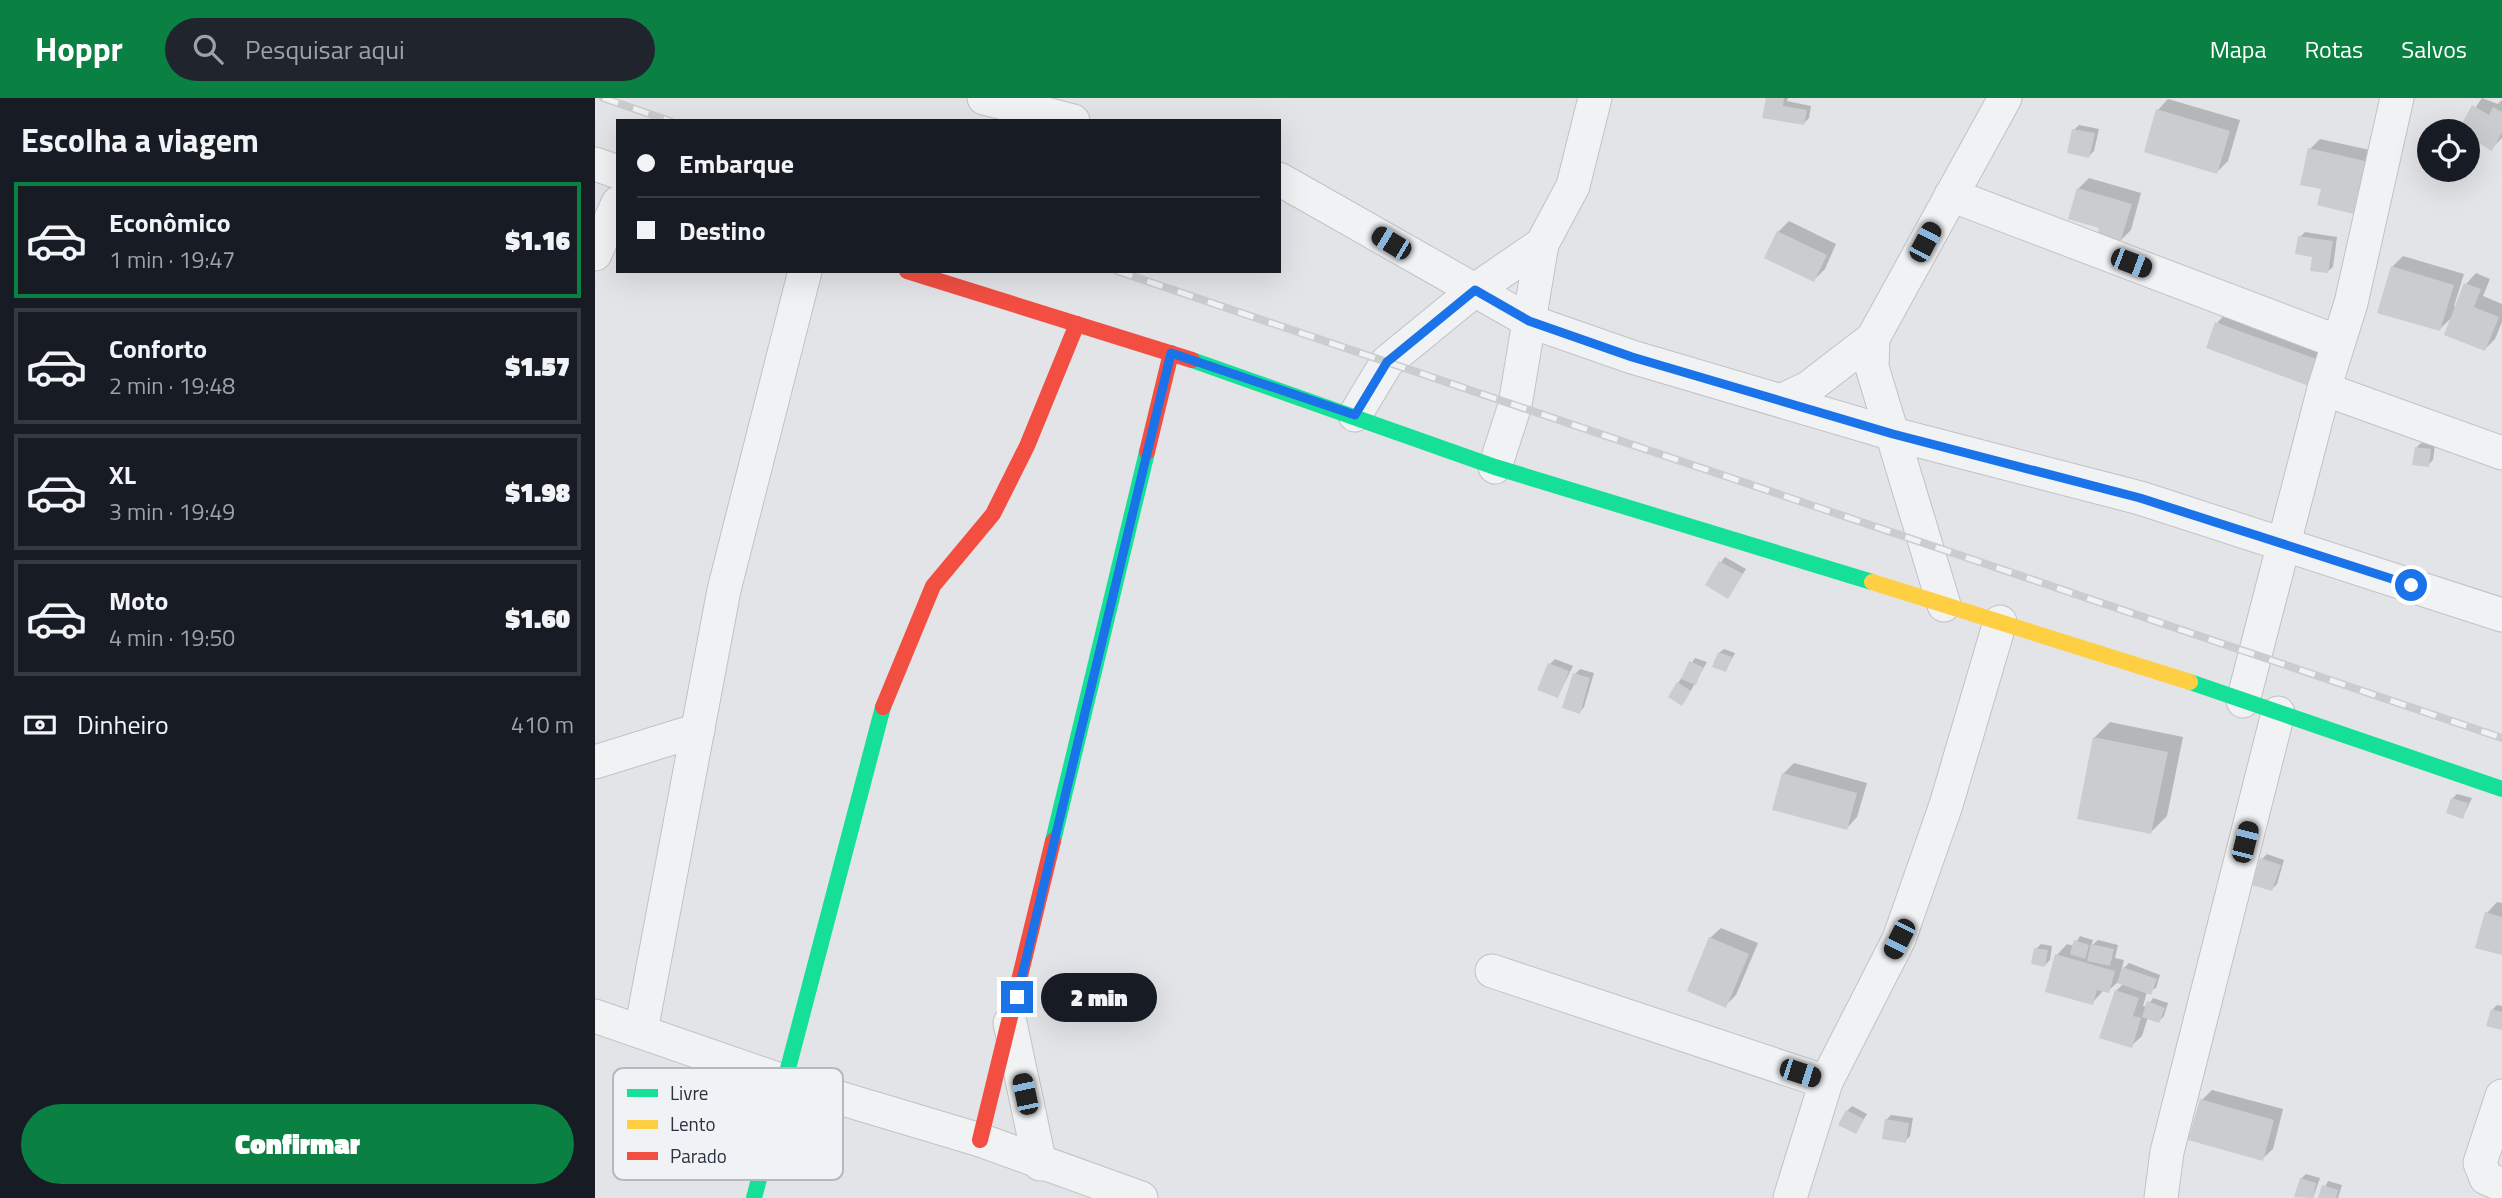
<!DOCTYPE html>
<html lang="pt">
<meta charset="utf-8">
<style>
body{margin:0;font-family:"Titillium Web",sans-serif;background:#20242c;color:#f1f3f6;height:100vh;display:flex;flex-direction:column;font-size:26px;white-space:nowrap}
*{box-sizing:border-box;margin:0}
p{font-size:23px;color:#9ea1a6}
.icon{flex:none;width:38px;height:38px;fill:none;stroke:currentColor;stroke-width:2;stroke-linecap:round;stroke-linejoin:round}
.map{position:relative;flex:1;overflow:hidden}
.drawer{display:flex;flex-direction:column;background:#171b24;width:595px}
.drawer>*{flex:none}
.guide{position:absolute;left:21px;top:21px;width:665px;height:154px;border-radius:0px;box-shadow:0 7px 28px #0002;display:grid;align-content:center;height:154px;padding:0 21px;background:#171b24}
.tools{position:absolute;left:1822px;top:21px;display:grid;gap:14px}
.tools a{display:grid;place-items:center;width:63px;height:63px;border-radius:50%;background:#171b24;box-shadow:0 7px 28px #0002;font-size:35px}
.end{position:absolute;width:32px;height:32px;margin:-16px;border:9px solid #1a73e8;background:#fff;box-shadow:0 0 0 4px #fff}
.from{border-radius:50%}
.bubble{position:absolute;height:49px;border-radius:24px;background:#171b24;box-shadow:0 7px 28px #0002;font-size:23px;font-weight:800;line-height:49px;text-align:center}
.car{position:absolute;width:21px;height:42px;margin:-21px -10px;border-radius:9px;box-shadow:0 0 5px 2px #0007;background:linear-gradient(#222 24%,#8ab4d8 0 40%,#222 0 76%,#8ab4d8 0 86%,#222 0)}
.guide b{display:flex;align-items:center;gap:24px;height:66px;font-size:26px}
.guide b+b{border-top:2px solid #363941}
.guide i{width:18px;height:18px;background:#f1f3f6}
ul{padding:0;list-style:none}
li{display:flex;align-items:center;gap:21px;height:116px;margin:0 14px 10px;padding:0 7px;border:4px solid #363941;border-radius:0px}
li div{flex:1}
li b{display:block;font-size:26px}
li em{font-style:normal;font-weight:800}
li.active{border-color:#0b8043}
li>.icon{width:63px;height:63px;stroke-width:1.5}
h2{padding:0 21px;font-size:32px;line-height:84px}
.pay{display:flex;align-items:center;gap:18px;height:77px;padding:0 21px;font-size:26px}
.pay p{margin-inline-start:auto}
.primary-button{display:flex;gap:14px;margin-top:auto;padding:14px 21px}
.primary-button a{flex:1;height:80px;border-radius:42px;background:#0b8043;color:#fff;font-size:28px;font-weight:800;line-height:80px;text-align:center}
header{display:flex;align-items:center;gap:42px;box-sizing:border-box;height:98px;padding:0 35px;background:#0b8043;color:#fff}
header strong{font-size:33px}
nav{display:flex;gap:38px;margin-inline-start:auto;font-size:24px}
.search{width:490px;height:63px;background:#20242c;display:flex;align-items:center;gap:18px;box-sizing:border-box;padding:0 24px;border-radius:38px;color:#9ea1a6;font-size:26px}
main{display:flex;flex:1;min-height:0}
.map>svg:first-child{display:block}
.shadow{fill:#0003}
.building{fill:#cbcccf}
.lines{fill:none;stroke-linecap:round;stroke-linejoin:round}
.street-casing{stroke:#c1c2c5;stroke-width:35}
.street{stroke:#f1f2f4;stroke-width:33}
.fast{stroke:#16e098;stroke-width:16}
.slow{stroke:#ffcf43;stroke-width:16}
.jam{stroke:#f24e42;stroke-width:16}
.rail-casing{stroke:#cbccce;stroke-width:8}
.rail{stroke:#f0f2f6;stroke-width:5;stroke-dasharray:16;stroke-linecap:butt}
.route{stroke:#1a73e8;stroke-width:9}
.key{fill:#f0f2f6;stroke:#b5b8bf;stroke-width:2}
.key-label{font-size:19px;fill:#2a313f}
</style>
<header>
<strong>Hoppr</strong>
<div class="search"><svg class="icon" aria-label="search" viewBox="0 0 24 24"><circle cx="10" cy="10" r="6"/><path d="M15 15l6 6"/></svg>Pesquisar aqui</div>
<nav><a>Mapa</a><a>Rotas</a><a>Salvos</a></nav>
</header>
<main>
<section class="drawer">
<h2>Escolha a viagem</h2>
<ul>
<li class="active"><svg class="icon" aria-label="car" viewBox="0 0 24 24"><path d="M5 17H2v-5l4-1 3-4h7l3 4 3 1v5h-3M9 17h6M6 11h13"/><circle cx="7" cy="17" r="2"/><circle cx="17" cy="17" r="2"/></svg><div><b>Econômico</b><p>1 min · 19:47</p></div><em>$1.16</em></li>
<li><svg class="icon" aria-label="car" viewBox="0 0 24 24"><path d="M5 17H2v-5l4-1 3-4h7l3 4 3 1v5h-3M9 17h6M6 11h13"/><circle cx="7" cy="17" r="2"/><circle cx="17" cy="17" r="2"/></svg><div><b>Conforto</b><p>2 min · 19:48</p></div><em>$1.57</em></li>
<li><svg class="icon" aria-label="car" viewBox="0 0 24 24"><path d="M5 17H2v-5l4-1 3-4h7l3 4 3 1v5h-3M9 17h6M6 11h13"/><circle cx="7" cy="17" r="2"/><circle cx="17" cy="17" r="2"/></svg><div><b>XL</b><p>3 min · 19:49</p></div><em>$1.98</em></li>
<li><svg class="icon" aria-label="car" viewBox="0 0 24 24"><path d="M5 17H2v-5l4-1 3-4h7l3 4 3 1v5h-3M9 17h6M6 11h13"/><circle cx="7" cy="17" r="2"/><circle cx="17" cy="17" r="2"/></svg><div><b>Moto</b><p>4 min · 19:50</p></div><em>$1.60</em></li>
</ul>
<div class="pay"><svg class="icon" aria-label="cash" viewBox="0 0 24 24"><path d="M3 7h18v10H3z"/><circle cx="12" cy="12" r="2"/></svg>Dinheiro<p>410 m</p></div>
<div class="primary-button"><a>Confirmar</a></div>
</section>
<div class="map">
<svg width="1907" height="1100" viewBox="0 0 1907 1100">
<rect width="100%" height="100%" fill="#e3e4e7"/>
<g class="shadow">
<path d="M1173,0H1193L1192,3L1216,8L1214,20L1209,25Z"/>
<path d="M1887,0L1903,6L1907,2V40L1897,50L1872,33L1865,32Z"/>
<path d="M1573,1L1645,22L1633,63L1622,74L1563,12Z"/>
<path d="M1484,27L1504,31L1499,53L1494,58L1479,32Z"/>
<path d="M1725,41L1793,56L1728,90L1715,51Z"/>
<path d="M1494,80L1546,95L1536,132L1525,143L1506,128L1483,91Z"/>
<path d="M1194,123L1241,146L1230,171L1219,182L1183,134Z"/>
<path d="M1710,134L1742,139L1738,169L1733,173L1705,139Z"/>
<path d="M1808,158L1869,176L1859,208L1862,209L1871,186L1881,175L1895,181L1888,198L1907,206V224L1900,241L1890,251L1858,218L1845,231L1797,169Z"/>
<path d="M1632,214L1734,251L1725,275L1622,225Z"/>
<path d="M1826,345L1840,347L1838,362L1833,367L1821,350Z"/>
<path d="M1130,459L1151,471L1133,499L1126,464Z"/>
<path d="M1129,551L1140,555L1131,572L1124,555Z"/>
<path d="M1100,560L1112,564L1091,601L1083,585Z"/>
<path d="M960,561L978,568L963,598L955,566Z"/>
<path d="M985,571L999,575L989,609L985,614L980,576Z"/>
<path d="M1515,624L1588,639L1572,718L1556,734L1499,640Z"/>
<path d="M1199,665L1272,685L1262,719L1252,730L1188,676Z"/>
<path d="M1862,696L1877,700L1868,719L1857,701Z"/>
<path d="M1672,756L1689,762L1682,786L1677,791L1667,761Z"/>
<path d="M1902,804L1907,805V856L1892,815Z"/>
<path d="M1126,830L1163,845L1141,897L1130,908L1115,840Z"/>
<path d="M1485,838L1498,842L1496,848L1503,842L1523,847L1520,860L1529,862L1526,873L1534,865L1565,877L1561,890L1552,894L1548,908L1552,909L1558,900L1573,905L1569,918L1564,923L1553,919L1547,938L1536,948L1521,893L1528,886L1523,884L1513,893L1509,892L1497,905L1462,857L1472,846L1479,848Z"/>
<path d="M1446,846L1457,848L1455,862L1450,867L1441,851Z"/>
<path d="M1902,907L1907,908V931L1898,911Z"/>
<path d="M1617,992L1688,1011L1678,1051L1667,1061L1607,1002Z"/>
<path d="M1257,1008L1272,1016L1261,1034L1252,1013Z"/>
<path d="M1296,1017L1318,1020L1315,1038L1310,1043L1291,1022Z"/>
<path d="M1711,1076L1725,1080L1718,1100L1702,1098L1706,1081Z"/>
<path d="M1733,1083L1747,1087L1743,1100H1725Z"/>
</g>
<g class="building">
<path d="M1171,0H1189L1188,8L1212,12L1209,27L1167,20Z"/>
<path d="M1877,7L1894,17L1898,9L1907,14V34L1897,53L1872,38V33H1863Z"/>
<path d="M1561,11L1635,33L1622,76L1549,54Z"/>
<path d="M1477,31L1500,35L1494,60L1472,55Z"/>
<path d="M1713,50L1783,66L1771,119L1722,107L1726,91L1705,87Z"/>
<path d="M1482,90L1537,106L1525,145L1502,138L1504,130L1473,121Z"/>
<path d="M1182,133L1232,157L1219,184L1169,160Z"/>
<path d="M1703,138L1738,143L1733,175L1715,173L1717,159L1700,156Z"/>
<path d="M1796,168L1859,187L1845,233L1782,215Z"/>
<path d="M1869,185L1886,191L1879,209L1904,219L1890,253L1849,237Z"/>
<path d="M1620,224L1724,262L1714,288L1611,250Z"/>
<path d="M1820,349L1836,351L1834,369L1817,367Z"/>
<path d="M1124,463L1148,476L1133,501L1110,487Z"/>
<path d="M1123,554L1137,559L1131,574L1117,569Z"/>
<path d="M1094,563L1108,569L1101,587L1086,581Z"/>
<path d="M953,565L974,573L963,600L942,592Z"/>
<path d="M978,575L995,580L985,616L967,610Z"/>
<path d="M1082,584L1096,593L1087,608L1073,599Z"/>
<path d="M1498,639L1573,654L1556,736L1482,721Z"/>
<path d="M1187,675L1262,695L1252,732L1177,712Z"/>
<path d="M1856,700L1873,705L1868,721L1851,715Z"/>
<path d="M1665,760L1686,767L1677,793L1657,787Z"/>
<path d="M1890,814L1907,819V857L1880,850Z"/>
<path d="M1114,839L1154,856L1131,910L1092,893Z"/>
<path d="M1479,842L1494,847L1490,861L1475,856Z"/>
<path d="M1496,846L1519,851L1515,868L1492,863Z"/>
<path d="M1439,850L1453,852L1450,869L1436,866Z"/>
<path d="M1460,856L1520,873L1514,895L1502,892L1498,907L1450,894Z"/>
<path d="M1527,869L1562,881L1556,897L1522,885Z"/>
<path d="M1520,892L1544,900L1538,918L1546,920L1537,950L1504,940Z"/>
<path d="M1552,903L1570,910L1564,925L1547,919Z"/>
<path d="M1896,911L1907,914V932L1891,928Z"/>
<path d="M1605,1001L1679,1022L1668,1063L1593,1042Z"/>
<path d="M1251,1012L1269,1021L1261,1036L1243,1027Z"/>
<path d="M1290,1021L1314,1025L1311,1045L1287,1041Z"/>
<path d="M1705,1080L1721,1085L1718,1100L1699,1099Z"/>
<path d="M1727,1087L1743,1092L1741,1100H1723Z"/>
</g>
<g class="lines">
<defs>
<g id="street">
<path d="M389,0L478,23"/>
<path d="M1802,0L1756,205L1729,291L1907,355"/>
<path d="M0,66L23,74"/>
<path d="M684,81L934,223L1037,259L1298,336L1545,400L1907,517"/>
<path d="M1356,97L1743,244"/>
<path d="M0,156L23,105"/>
<path d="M1278,240L1277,269L1349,507"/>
<path d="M1188,302L1213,290L1278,240L1410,0"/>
<path d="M760,317L792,264L880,192L947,146L978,88L1000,0"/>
<path d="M900,369L920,307L947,146"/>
<path d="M1648,603L1729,291"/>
<path d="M0,664L103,632"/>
<path d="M897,873L1231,984"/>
<path d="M0,918L188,983L385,1042L546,1100"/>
<path d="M415,925L445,1066"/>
<path d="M46,933L129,492L210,173"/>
<path d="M1907,998L1885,1065L1891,1080L1907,1087"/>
<path d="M1195,1100L1231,984L1304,841L1351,707L1405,524"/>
<path d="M1566,1100L1572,1054L1683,615"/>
</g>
</defs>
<use href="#street" class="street-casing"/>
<use href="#street" class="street"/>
<g class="fast">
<path d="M597,262L900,369L1277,484"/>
<path d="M1595,584L1907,691"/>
<path d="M458,743L552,354"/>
<path d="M159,1100L288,609"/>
</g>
<path class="slow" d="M1277,484L1595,584"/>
<g class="jam">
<path d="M312,173L597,262"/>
<path d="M552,354L576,255"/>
<path d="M288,609L338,488L398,416L432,348L482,226"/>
<path d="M385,1042L458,743"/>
</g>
<defs>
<g id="rail">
<path d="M8,0L75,23"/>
<path d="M522,173L1907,640"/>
</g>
</defs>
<use href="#rail" class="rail-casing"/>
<use href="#rail" class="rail"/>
</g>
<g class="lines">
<path class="route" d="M422,899L576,255L760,317L792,264L880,192L934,223L1037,259L1298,336L1545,400L1816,487"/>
</g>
<rect x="18" y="970" width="230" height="112" rx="10" class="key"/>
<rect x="32" y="991" width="31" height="8" fill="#16e098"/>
<rect x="32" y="1022" width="31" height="9" fill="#ffcf43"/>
<rect x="32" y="1054" width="31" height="8" fill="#f24e42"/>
<g class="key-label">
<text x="75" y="1002">Livre</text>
<text x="75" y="1033">Lento</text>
<text x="75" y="1065">Parado</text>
</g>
</svg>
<div class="tools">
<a><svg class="icon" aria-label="locate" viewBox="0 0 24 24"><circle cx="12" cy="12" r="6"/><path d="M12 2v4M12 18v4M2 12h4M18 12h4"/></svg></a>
</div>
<i class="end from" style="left:1816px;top:487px"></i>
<i class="end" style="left:422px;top:899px"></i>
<div class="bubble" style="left:446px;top:875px;width:116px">2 min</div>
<i class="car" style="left:1330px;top:144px;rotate:28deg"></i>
<i class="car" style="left:796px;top:145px;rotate:301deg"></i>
<i class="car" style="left:1536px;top:165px;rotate:111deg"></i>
<i class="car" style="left:1650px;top:744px;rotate:14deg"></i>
<i class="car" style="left:1304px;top:841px;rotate:207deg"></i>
<i class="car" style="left:1205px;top:975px;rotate:108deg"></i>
<i class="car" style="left:430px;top:996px;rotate:348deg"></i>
<div class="guide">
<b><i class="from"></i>Embarque</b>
<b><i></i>Destino</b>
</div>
</div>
</main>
